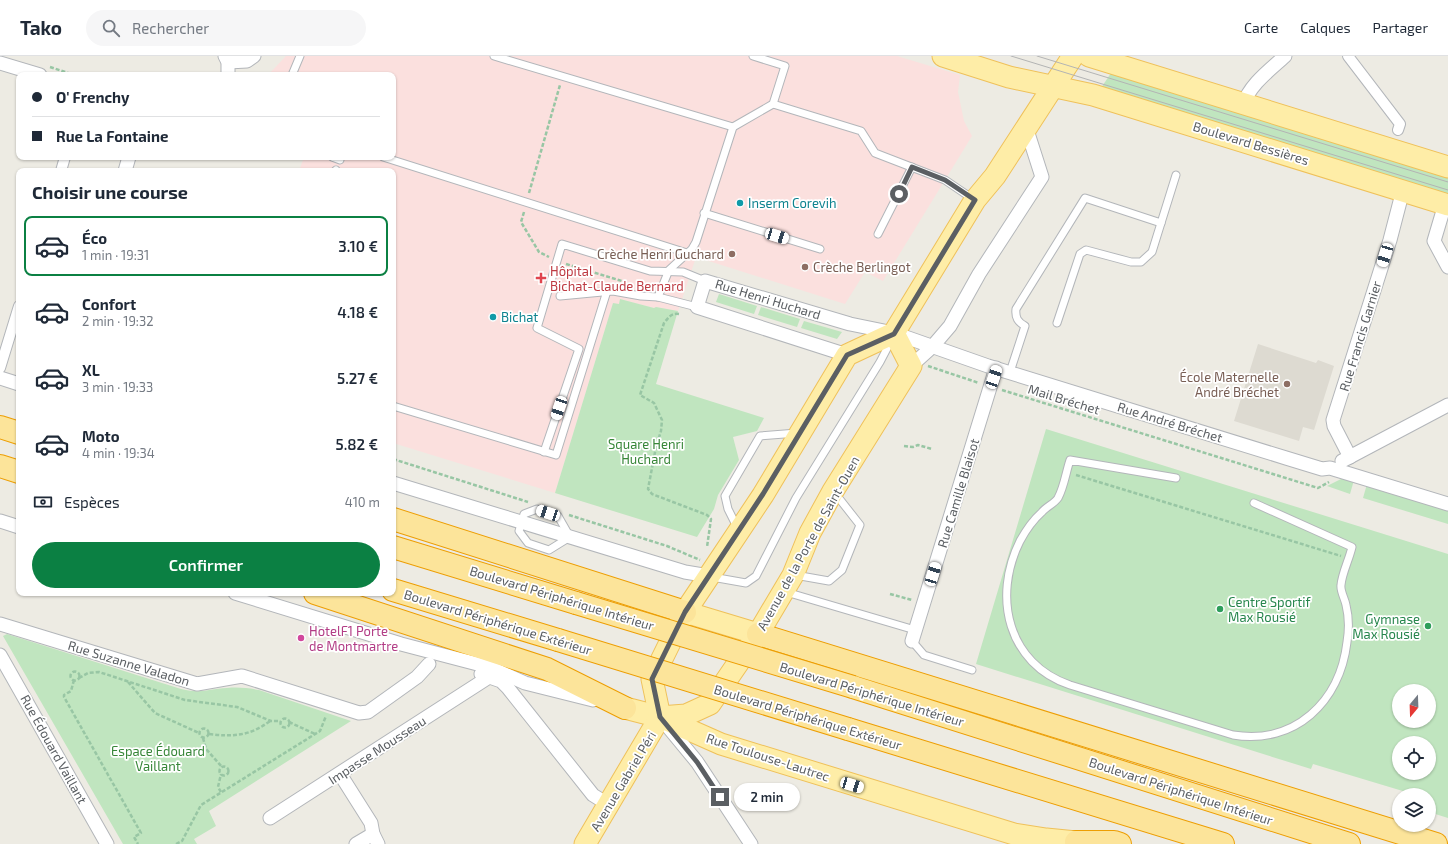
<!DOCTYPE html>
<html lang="fr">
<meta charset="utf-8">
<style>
body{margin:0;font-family:"Exo 2",sans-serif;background:#f6f6f7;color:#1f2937;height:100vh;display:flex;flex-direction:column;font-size:15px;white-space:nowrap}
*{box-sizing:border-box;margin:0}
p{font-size:13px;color:#747a83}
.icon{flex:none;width:22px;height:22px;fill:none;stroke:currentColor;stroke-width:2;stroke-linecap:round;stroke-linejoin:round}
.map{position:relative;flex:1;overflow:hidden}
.drawer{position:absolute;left:16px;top:112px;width:380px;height:428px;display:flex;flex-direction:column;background:#fff;border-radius:8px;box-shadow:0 1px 3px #0004}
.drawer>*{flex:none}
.banner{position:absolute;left:16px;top:16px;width:380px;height:88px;border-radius:8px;box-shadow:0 1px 3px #0004;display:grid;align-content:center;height:88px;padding:0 16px;background:#fff}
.needle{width:26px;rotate:199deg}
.fabs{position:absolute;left:1392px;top:628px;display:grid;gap:8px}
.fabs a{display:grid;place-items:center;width:44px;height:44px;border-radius:50%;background:#fff;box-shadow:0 1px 3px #0004;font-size:20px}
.end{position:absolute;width:18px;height:18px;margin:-9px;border:5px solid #5b5f63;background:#fff;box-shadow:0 0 0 2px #fff}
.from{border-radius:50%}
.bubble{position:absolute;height:28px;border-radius:14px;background:#fff;box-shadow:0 1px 3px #0004;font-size:13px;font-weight:600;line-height:28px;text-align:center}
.car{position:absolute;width:12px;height:24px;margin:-12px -6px;border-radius:5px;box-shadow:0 0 3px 1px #0007;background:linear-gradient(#fff 24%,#345 0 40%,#fff 0 76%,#345 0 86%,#fff 0)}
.banner b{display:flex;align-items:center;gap:14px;height:38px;font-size:15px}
.banner b+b{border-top:1px solid #e0e1e3}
.banner i{width:10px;height:10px;background:#1f2937}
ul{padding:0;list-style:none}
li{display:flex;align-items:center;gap:12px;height:60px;margin:0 8px 6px;padding:0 8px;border:2px solid transparent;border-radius:8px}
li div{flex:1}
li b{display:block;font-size:15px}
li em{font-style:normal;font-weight:600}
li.on{border-color:#0b8043}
li>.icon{width:36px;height:36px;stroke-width:1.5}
h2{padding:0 16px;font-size:18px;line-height:48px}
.pay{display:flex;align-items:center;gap:10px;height:44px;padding:0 16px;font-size:15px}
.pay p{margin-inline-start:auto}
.cta{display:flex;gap:8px;margin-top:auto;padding:8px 16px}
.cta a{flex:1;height:46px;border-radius:24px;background:#0b8043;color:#fff;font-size:16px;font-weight:600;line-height:46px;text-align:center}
header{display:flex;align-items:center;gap:24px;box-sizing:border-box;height:56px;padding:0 20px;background:#fff;border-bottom:1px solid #e0e1e3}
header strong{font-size:19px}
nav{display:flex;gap:22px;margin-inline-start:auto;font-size:14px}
.search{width:280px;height:36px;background:#f6f6f7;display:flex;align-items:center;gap:10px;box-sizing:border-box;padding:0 14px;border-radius:22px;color:#747a83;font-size:15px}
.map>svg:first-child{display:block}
.education{fill:#dddad1}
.medical{fill:#fbe0de}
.green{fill:#c0e5bf;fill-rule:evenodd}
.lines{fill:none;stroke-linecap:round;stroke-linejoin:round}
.service-casing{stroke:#b3b6ba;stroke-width:9}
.pedestrian-casing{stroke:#b3b6ba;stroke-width:12}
.minor-casing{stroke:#b3b6ba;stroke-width:15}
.primary-casing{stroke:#efc15a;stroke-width:23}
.trunk-casing{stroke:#ed9e03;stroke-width:24}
.path{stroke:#98c6a4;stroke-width:2.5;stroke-dasharray:4 2;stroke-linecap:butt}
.service{stroke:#fff;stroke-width:7}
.pedestrian{stroke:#fff;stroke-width:10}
.minor{stroke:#fff;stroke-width:13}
.primary{stroke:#feeda7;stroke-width:21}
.trunk{stroke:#fce49a;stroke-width:22}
.tram{stroke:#b3b4b4;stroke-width:1}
.trunk-bridge-casing{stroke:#ed9e03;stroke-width:24;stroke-linecap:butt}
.trunk-bridge{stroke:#fce49a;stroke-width:22}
.route{stroke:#5b5f63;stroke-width:5}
.culture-dot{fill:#0f9aa8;stroke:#fff;stroke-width:1.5}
.education-dot{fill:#8d6e63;stroke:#fff;stroke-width:1.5}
.health-dot{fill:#e0444e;stroke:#fff;stroke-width:1.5}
.leisure-dot{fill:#2e9e5b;stroke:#fff;stroke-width:1.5}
.hotel-dot{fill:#d1479c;stroke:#fff;stroke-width:1.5}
.labels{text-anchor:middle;stroke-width:3.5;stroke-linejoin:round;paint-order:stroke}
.street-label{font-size:13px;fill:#5b5f63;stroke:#fff}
.culture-label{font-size:13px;fill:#0d838f;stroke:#fff;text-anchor:start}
.education-label{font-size:13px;fill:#785e54;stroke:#fff;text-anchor:end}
.health-label{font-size:13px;fill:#be3a42;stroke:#fff;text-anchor:start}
.park-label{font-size:13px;fill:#378638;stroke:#fff}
.leisure-label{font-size:13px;fill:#27864d;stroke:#fff;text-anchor:start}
.hotel-label{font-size:13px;fill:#b23c85;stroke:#fff;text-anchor:start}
</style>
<header>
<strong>Tako</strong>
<div class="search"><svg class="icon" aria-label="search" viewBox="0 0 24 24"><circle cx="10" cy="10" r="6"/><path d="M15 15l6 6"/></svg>Rechercher</div>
<nav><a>Carte</a><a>Calques</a><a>Partager</a></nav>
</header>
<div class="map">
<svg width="1448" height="788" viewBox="0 0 1448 788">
<rect width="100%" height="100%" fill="#edebe3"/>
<path class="education" d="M1258,288L1316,307L1318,304L1334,310L1314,374L1303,371L1299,385L1234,365Z"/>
<path class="medical" d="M286,0H897L960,19L958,36L964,65L972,80L883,225L865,216L845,248L696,201L678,255L656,251L654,252L620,243L619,249L613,247L555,437L393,387V115H299L304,101H393V19H268Z"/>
<g class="green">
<path d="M1111,17L1448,116V143L1101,32Z"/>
<path d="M719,238L757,250L754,258L716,246Z"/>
<path d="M620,243L654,252L656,251L678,255L656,328L764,362L757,375L733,381L739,404L718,439L714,453L697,481L555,437L613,247L619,248Z"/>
<path d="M761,251L800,263L797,271L758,259Z"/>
<path d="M804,265L842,276L837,283L801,272Z"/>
<path d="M1046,373L1448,498V762L1429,756V739H1416L1313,708L1311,713L976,608ZM1399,635H1429V665H1399ZM1399,687H1429V717H1399Z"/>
<path d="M1345,421L1354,424L1350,438L1327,430Z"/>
<path d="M1367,428L1448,453V468L1363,442Z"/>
<path d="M7,578L181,633C202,638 208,633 227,632C238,631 248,632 259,634L351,665L209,755L216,770L194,783L197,788H123L3,580Z"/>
</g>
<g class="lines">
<defs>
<g id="service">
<path d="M494,0L733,71"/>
<path d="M292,19L300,0"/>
<path d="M773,48L861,75L875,97L945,124L973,143"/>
<path d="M332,101L340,104"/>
<path d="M383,101L687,197"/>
<path d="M335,115L336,114"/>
<path d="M704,157L820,193"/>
<path d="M878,178L912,111"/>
<path d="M560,240L613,235L641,240L658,241L697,251"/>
<path d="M658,241L669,214L692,193L696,186L733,71L773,48L785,10L753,0"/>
<path d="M1057,267L1080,198L1086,194L1131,206H1141L1152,196L1161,167"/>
<path d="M1010,316L1025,270C1018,266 1015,262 1016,253L1085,142L1161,167L1176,119"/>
<path d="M393,350L556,399L607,235"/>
<path d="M544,396L579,293L537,272L562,188L650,215L683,216L705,225"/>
<path d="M1176,422L1070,404C1066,416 1064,431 1058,442C1055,447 1046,451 1042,456C1033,464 1026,474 1020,485C992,541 1008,608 1070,629L1233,679C1295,689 1340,646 1347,586C1349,574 1349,561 1346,549C1345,543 1340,535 1341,529C1342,517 1349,504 1352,491L1254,447"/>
<path d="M537,453L558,460L570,481L549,494L528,487L519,475L524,458Z"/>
<path d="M738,473L728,453L725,440L760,380L797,377"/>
<path d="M795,519L829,525L842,514L860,469L834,436"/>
<path d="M712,521L746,527L756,520L796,442L880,306L892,283"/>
<path d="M786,536L915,574"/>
<path d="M912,585L924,599L972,614"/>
</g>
<g id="pedestrian">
<path d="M1348,0L1400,68L1398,74"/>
<path d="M61,115L65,101"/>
<path d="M0,312L19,250"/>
</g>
<g id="minor">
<path d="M225,0L228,6V19"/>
<path d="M228,6L247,5L254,0"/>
<path d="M0,7L40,19"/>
<path d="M1243,49C1250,28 1270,14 1285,0"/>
<path d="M125,115L129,101"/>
<path d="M1445,148L1434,185L1448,211"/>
<path d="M847,299L697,251L705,225L850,268L894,277L988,310L1286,402L1322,413L1330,412L1448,448"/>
<path d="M911,310L932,291L950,270L979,218L1042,121L1026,71"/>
<path d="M0,322L19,328"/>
<path d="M1350,401L1334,370L1333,364L1390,184L1403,134"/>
<path d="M1342,405L1448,349"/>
<path d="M393,427L685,516L709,520"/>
<path d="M0,465L19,471"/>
<path d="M235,537L401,588L489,611L525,627L593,644"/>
<path d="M0,568L197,628L242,620L359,657L368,656L417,621L429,608"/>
<path d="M912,585L996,312"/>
<path d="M0,599L107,788"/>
<path d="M481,618L501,625L508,632L593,739L609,749"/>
<path d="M664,666L697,706L751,788"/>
<path d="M340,718L371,767L373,778L378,788"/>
<path d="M270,762L489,621"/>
<path d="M356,788L373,778"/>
</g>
<g id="primary">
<path d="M943,0L1009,21L1093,39L1448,149"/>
<path d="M1089,0L1448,111"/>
<path d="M685,556L758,578"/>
<path d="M625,652L660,661L721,688L1014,778L1046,783L1076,786"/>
<path d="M660,661L652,623L685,556L763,439L847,299L894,277L975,144L995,120L1073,0"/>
<path d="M660,661L686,659L710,648L758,578L793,519L810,477L833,435L911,310L894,277"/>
<path d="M585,788L660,661"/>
</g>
<g id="trunk">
<path d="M0,371L19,377"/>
<path d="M0,410L19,416"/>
<path d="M393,463L685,556"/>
<path d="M393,491L576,547"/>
<path d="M393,534L558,584"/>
<path d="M315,537L547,613L625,652"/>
<path d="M758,578L1436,788"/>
<path d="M853,631L1349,788"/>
<path d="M848,673L1223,788"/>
<path d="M1076,786H1114L1120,788"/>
</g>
</defs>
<use href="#service" class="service-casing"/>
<use href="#pedestrian" class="pedestrian-casing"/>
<use href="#minor" class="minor-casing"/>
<use href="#primary" class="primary-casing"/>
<use href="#trunk" class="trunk-casing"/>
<g class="path">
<path d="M50,11L74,19"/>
<path d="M529,137L560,29"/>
<path d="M524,156L521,166L539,196L549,201"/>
<path d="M566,208L625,226"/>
<path d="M679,258C671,257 669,261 664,267L640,339L654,347L662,364L661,375L656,391L648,433L652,438L707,459L711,463L707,491"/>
<path d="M928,310L979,327"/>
<path d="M1002,334L1318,432L1329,426"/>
<path d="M904,390L913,391L918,389L932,393"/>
<path d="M393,403L528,446"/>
<path d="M1076,419L1341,500"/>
<path d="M569,459L667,490L700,504"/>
<path d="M890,538L912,544"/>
<circle cx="75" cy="620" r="4.5"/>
<path d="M79,622L88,617L99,616L185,644L237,651L271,665H280"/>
<path d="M74,624L71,635L64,639V641L141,777L134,781L138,788"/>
<path d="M128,626L155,657L199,677"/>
<circle cx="285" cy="667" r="4.5"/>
<path d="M289,666L315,678"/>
<circle cx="204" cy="677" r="4.5"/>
<path d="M209,678C233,681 250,680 270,665"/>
<path d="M203,682L206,693L222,711"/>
<circle cx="224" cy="715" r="4.5"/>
<path d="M221,736L218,731L221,718"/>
<path d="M176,788L182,785L201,749L320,675L326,660"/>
</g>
<use href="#service" class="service"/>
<use href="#pedestrian" class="pedestrian"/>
<use href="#minor" class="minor"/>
<use href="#primary" class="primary"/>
<use href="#trunk" class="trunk"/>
<g class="tram">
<path d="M1011,0L1448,134"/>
<path d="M1037,0L1448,126"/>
</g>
<defs>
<g id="trunk-bridge">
<path d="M576,547L853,631"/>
<path d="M558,584L848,673"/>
</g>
</defs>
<use href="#trunk-bridge" class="trunk-bridge-casing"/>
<use href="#trunk-bridge" class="trunk-bridge"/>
</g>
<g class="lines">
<path class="route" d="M720,741L697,706L660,661L652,623L685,556L763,438L847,299L894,278L975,144L945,124L912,111L899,138"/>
</g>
<g class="culture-dot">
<circle cx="740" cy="147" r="4"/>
<circle cx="493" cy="261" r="4"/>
</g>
<g class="education-dot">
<circle cx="732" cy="198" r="4"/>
<circle cx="805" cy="211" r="4"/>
<circle cx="1287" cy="328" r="4"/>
</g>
<path class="health-dot" d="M539 216h4v4h4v4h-4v4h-4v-4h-4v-4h4z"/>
<g class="leisure-dot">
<circle cx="1220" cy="553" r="4"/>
<circle cx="1428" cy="570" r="4"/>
</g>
<circle class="hotel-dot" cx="301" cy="582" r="4"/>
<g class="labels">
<g class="street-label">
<text transform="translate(1251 87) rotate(17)" y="5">Boulevard Bessières</text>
<text transform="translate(768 243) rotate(17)" y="5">Rue Henri Huchard</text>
<text transform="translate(1360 280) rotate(-73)" y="5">Rue Francis Garnier</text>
<text transform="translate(1064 343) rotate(17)" y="5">Mail Bréchet</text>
<text transform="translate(1170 366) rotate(17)" y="5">Rue André Bréchet</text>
<text transform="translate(958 437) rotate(-73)" y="5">Rue Camille Blaisot</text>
<text transform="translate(808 487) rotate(-61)" y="5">Avenue de la Porte de Saint-Ouen</text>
<text transform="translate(562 542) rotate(17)" y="5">Boulevard Périphérique Intérieur</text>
<text transform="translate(498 566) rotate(17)" y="5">Boulevard Périphérique Extérieur</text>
<text transform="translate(129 607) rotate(17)" y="5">Rue Suzanne Valadon</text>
<text transform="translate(872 638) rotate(17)" y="5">Boulevard Périphérique Intérieur</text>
<text transform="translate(808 661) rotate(17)" y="5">Boulevard Périphérique Extérieur</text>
<text transform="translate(54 693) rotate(61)" y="5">Rue Édouard Vaillant</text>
<text transform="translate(377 694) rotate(-33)" y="5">Impasse Mousseau</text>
<text transform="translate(768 701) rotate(18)" y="5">Rue Toulouse-Lautrec</text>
<text transform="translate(623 725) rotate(-59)" y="5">Avenue Gabriel Péri</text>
<text transform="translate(1181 735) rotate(18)" y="5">Boulevard Périphérique Intérieur</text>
</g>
<g class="culture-label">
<text x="748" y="152">Inserm Corevih</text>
<text x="501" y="266">Bichat</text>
</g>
<g class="education-label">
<text x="724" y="203">Crèche Henri Guchard</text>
<text x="813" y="216" text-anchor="start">Crèche Berlingot</text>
<text x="1279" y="326">École Maternelle<tspan x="1279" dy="15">André Bréchet</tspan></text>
</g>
<g class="health-label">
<text x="550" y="220">Hôpital<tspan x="550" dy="15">Bichat-Claude Bernard</tspan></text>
</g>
<g class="park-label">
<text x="646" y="393">Square Henri<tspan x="646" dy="15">Huchard</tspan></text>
<text x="158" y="700">Espace Édouard<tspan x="158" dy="15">Vaillant</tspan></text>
</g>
<g class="leisure-label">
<text x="1228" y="551">Centre Sportif<tspan x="1228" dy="15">Max Rousié</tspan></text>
<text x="1420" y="568" text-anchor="end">Gymnase<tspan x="1420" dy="15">Max Rousié</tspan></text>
</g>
<g class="hotel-label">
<text x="309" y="580">HotelF1 Porte<tspan x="309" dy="15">de Montmartre</tspan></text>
</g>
</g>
</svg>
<div class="fabs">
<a><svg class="needle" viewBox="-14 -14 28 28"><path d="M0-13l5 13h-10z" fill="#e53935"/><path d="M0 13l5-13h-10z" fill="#747a83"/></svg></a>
<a><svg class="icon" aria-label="locate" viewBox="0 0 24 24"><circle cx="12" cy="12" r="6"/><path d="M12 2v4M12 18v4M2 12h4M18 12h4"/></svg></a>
<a><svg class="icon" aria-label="layers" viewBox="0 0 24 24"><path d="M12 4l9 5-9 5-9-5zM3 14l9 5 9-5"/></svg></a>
</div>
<i class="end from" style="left:899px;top:138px"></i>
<i class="end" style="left:720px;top:741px"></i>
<div class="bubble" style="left:734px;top:727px;width:66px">2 min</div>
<i class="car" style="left:777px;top:180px;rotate:107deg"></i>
<i class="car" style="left:1385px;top:199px;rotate:197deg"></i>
<i class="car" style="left:994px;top:321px;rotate:18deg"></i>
<i class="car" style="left:559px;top:352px;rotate:199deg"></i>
<i class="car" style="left:548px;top:457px;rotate:288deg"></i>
<i class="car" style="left:933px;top:518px;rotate:17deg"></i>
<i class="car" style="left:852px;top:729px;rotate:107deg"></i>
<div class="banner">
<b><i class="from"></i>O' Frenchy</b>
<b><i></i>Rue La Fontaine</b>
</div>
<section class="drawer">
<h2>Choisir une course</h2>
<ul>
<li class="on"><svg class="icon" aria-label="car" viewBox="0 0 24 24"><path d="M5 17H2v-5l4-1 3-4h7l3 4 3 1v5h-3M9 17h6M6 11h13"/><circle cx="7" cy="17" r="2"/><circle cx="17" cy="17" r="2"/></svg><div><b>Éco</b><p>1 min · 19:31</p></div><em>3.10 €</em></li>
<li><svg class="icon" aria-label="car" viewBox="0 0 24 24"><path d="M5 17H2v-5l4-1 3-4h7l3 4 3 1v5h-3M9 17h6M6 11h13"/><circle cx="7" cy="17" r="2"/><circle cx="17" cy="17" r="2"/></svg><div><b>Confort</b><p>2 min · 19:32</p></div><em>4.18 €</em></li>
<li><svg class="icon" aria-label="car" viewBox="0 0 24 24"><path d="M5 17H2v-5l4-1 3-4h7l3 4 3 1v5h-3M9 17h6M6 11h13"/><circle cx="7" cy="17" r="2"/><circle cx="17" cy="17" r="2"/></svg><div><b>XL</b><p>3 min · 19:33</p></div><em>5.27 €</em></li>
<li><svg class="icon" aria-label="car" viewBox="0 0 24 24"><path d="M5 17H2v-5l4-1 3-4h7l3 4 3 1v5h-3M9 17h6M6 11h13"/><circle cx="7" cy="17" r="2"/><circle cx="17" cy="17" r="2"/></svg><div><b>Moto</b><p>4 min · 19:34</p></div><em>5.82 €</em></li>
</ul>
<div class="pay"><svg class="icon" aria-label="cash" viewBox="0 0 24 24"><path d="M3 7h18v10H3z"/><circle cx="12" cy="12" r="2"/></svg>Espèces<p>410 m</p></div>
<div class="cta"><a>Confirmer</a></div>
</section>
</div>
